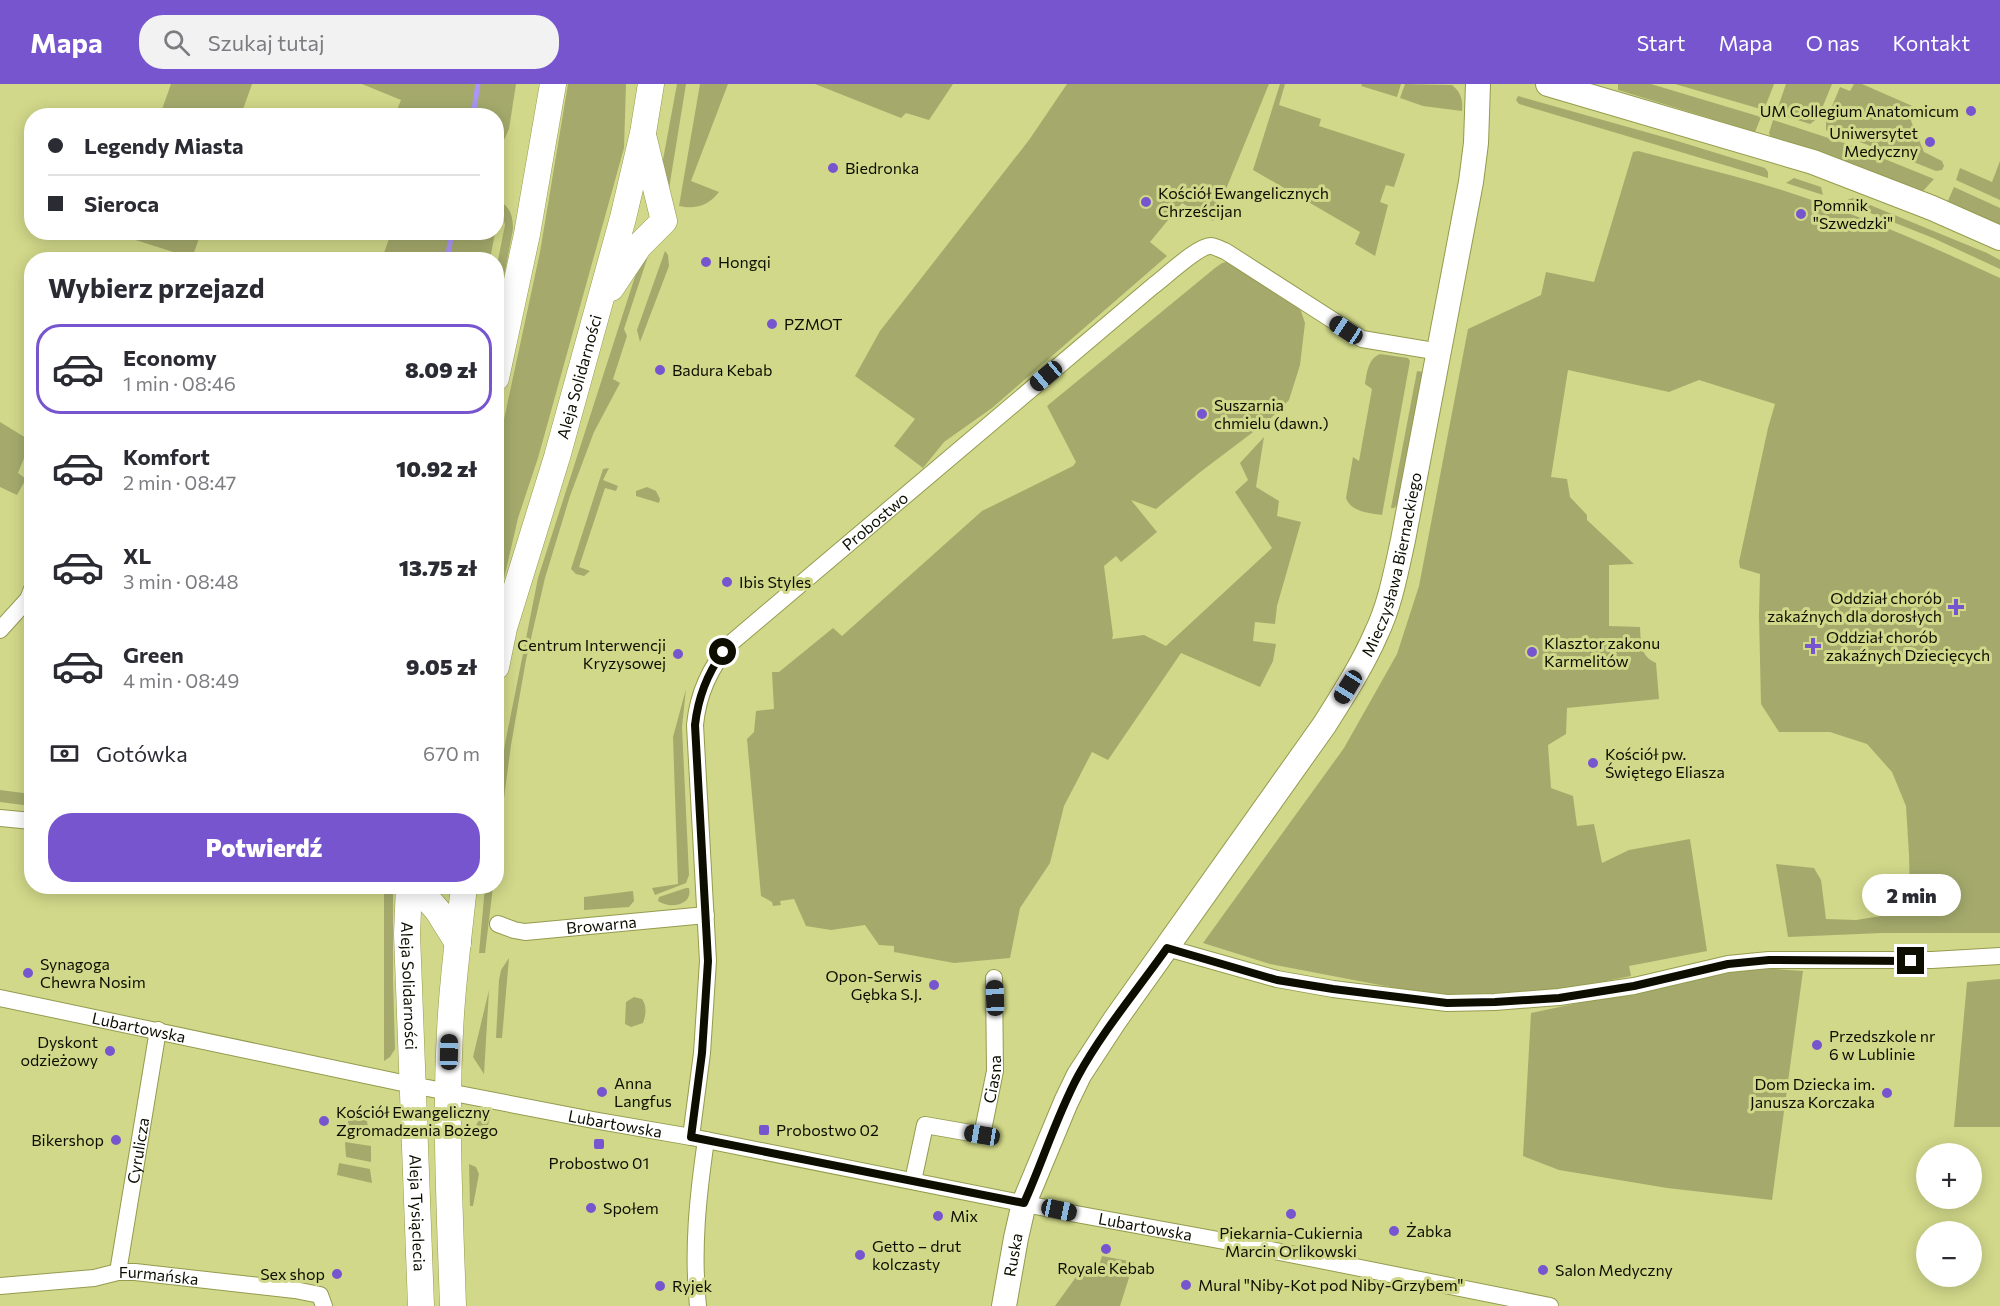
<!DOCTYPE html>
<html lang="pl">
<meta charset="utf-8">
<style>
body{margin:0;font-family:Commissioner,sans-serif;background:#f2f2f3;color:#2b2b33;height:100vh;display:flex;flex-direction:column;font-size:22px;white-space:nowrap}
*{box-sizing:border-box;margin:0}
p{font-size:20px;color:#7c7c81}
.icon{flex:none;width:33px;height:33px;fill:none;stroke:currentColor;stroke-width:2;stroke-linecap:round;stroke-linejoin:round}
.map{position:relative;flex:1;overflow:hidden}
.side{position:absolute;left:24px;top:168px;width:480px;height:642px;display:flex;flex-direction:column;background:#fff;border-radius:24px;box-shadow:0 3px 15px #0003}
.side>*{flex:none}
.guide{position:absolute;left:24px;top:24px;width:480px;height:132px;border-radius:24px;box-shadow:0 3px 15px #0003;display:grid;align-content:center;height:132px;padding:0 24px;background:#fff}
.tools{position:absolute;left:1916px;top:1059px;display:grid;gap:12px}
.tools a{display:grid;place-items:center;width:66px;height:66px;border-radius:50%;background:#fff;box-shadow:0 3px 15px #0003;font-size:30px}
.end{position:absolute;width:27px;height:27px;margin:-14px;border:8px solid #0d0e00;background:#fff;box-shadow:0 0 0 3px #fff}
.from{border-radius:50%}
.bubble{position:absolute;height:42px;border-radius:21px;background:#fff;box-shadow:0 3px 15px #0003;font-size:20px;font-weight:800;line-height:42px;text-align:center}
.car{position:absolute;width:18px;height:36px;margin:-18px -9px;border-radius:8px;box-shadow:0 0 4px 2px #0007;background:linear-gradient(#222 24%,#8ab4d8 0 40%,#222 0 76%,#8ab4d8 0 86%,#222 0)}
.guide b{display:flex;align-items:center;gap:21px;height:57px;font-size:22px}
.guide b+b{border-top:2px solid #e1e1e2}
.guide i{width:15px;height:15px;background:#2b2b33}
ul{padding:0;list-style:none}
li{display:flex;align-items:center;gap:18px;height:90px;margin:0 12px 9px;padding:0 12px;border:3px solid transparent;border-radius:24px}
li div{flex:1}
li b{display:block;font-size:22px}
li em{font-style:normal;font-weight:800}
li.selected{border-color:#7755cf}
li>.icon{width:54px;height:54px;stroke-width:1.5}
h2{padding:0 24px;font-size:27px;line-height:72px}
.pay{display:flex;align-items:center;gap:15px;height:66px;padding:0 24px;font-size:22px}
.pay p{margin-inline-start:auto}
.primary-button{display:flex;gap:12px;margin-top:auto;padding:12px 24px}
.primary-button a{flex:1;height:69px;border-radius:24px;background:#7755cf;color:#fff;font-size:24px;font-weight:800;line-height:69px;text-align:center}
header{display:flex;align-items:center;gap:36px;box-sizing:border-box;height:84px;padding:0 30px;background:#7755cf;color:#fff}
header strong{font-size:28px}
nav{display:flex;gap:33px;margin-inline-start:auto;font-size:21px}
.search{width:420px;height:54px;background:#f2f2f3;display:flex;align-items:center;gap:15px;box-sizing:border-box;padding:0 21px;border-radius:24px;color:#7c7c81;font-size:22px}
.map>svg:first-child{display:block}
.green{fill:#a5aa6c}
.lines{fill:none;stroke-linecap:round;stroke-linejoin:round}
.stream{stroke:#ab96f7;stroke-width:5}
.street-casing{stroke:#959b4e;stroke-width:18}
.secondary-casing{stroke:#959b4e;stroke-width:26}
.primary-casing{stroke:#959b4e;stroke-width:27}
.street{stroke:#fff;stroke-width:16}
.secondary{stroke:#fff;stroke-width:24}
.primary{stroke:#fff;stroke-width:26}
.route{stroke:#0d0e00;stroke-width:8}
.poi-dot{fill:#7755cf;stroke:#d1d889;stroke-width:2}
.labels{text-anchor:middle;stroke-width:6;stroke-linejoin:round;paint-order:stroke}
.poi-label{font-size:16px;fill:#0d0e00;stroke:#d1d889;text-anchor:start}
.street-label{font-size:16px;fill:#0d0e00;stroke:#d1d889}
</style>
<header>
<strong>Mapa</strong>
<div class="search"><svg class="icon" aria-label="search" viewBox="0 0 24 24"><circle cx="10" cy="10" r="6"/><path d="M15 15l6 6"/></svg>Szukaj tutaj</div>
<nav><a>Start</a><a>Mapa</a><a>O nas</a><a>Kontakt</a></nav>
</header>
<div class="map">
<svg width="2000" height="1222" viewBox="0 0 2000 1222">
<rect width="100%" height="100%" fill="#d1d889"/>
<g class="green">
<path d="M171,0H252L241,31H160Z"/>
<path d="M362,0H516L509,45L498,69L497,77L496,32L395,31L401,16Z"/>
<path d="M568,0H626L624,64L538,374L518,434L497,525V368L540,168Z"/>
<path d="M677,0H686L668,111L662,81Z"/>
<path d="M700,0H728L691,97L719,108C709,121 696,126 679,122Z"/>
<path d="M815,0H953L929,36L906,29L901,34Z"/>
<path d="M1067,0H1269L1213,137L1182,119L1150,158L1167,172L992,324L944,358L923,384L894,362L915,335L855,292L880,247L1029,56Z"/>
<path d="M1280,0H1285L1279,21L1321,35L1319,42L1405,70L1394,103L1386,101L1380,118L1388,121L1375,172L1355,160L1360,148L1253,86Z"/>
<path d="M1362,0H1401L1397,13L1361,2Z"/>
<path d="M1405,0L1452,1C1461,8 1463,16 1462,27L1423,22L1400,14Z"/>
<path d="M1618,0H1651L1761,33L1755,48L1618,6Z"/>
<path d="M1675,0H1774L1764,26Z"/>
<path d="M1786,0H1832L1818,34L1810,40L1776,29Z"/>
<path d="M1854,0H1862L1917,24L1911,37L1924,68L1942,77L1944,82L1942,86L1936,87L1896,71L1826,46V37L1840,3L1850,7Z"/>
<path d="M1518,12L1674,56L1765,84L1768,88V94L1519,20L1516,16Z"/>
<path d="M1773,36L1850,61L1934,95L1923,107L1770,52L1769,49Z"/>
<path d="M1638,67C1679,78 1720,88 1762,100C1843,124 1923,158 2000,194V849H1882L1788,853L1776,780L1814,784L1821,796L1826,835L1856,836L1899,829L1910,812L1909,771L1906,722L1892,688L1867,660L1830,648H1779L1761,620L1759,531L1760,490L1740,484L1739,478L1768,344L1775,320L1699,296L1669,308L1568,286L1551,393L1567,395L1570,413L1587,431V436L1634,480L1609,481V542L1640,543C1641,559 1640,572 1656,579L1659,615L1567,624L1566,650L1548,661L1551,704L1573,712L1577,742L1594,740L1602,779L1629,766L1690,755L1707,867L1629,882L1631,892L1577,903L1496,912L1432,911L1270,880L1203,859L1344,664L1397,570L1419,502L1468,245L1541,211L1546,188L1594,198L1633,68Z"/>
<path d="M2000,77V116L1956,96L1960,84L1992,98Z"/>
<path d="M1794,94L1821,103L1823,111L1786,99Z"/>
<path d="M1954,103L2000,124V142L1947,119Z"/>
<path d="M1853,114L1987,169L2000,176V185L1933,154L1845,119L1847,116Z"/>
<path d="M498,116C510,123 513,131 513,145L497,230V181L505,141Z"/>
<path d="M121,149L201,148V149L192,174L120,151Z"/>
<path d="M391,149L392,148L495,149L490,175H382Z"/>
<path d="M650,166L624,245L627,252L613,295L620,299L594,348L570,412L545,494L526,576L511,661L497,767V718L505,660L538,494L639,180Z"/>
<path d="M665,167L668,171L669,182L640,258L637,246Z"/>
<path d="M1227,178L1294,220L1301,227L1305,239L1300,281L1289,316L1269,336L1199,389L1156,425L1131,416L1157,448L1121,478L1116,472L1104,482L1113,551L1112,555L1144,551L1166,562L1272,464L1235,408L1248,396L1240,379L1264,353L1256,403L1279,417L1277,432L1301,438L1277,522L1275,540L1255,538L1253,557L1276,560L1273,577L1260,603L1181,569L1108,676L1092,668L1064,722L1050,779L1020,824L1010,874L954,879L894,868V862L879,861L865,841L831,846L806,842L794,815L780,817L781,821L773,822L772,818L761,812L747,655L754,648L756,627L774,625L772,588H779L833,544L842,552L982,427L1073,382L1076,378L1047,322L1215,184L1222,179Z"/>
<path d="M1380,270L1408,274L1410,277L1382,431C1369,429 1351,428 1346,414L1353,373L1359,377L1372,305L1365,300C1367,288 1368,275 1380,270Z"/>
<path d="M1417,287L1423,288L1398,420L1394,424H1391Z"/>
<path d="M0,338L31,357L18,389L26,395L17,411L0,403Z"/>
<path d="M609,384L603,396L618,402L616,407L605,404L579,483L590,487L584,492L576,490L571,485L603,385Z"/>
<path d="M647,403L656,407L660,415L659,419L636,412V407Z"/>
<path d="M686,605L682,643L689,791L686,799L655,811L652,804L678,800L673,653Z"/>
<path d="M0,706L31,710V722L0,718Z"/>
<path d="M384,803H388L393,808V896L395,965L390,973L384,977Z"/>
<path d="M485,803H493L485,869H479Z"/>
<path d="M686,804H689C693,822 669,825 658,817L659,813Z"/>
<path d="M633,807L634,817L629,823L584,826V813Z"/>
<path d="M509,874L502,954H496L499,896L501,886Z"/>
<path d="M1747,883L1803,887L1772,1116L1667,1104L1559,1086L1523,1072L1531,929Z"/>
<path d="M2000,895V1043H1954L1967,898Z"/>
<path d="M489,906L484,990L473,973Z"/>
<path d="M634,913L642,915C647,922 646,931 643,939L631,943L625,940L626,918Z"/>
<path d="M360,1027L367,1037L370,1055L348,1051L344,1048L351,1030Z"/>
<path d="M491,1030L486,1049L481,1053L470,1051L479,1036Z"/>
<path d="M345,1058L371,1062V1078L346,1073Z"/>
<path d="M339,1079L370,1085L372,1099L337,1091Z"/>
<path d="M469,1080L476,1083L479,1090L473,1122H470Z"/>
<path d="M1102,1172L1134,1178L1120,1222H1055L1084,1182L1098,1185Z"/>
</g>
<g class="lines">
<g class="stream">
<path d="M473,32L478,0"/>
<path d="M447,176L452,148"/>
</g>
<defs>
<g id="street">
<path d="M0,546L28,515L32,505"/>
<path d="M0,734L32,737"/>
<path id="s1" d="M498,840L514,846L525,848L706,831"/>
<path d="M1167,864L1277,895L1333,905L1447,919L1495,918L1559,913L1634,902L1728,880L1769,876H1932L2000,872"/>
<path id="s2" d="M0,914L412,1001L593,1036L691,1053L1076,1130L1235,1159L1550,1222"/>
<path id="s3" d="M691,1053L702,969L708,877L695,641C698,609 710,583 731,559L1153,202C1164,194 1199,161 1211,162C1215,162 1221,166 1225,167L1362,255L1440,268"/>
<path id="s4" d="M913,1097L925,1041L982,1051L995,987L994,894"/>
<path id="s5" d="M118,1188L158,946"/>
<path id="s6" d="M0,1202L94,1194L118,1188H135L295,1206L320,1211L324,1222"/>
<path d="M698,1222C692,1166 698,1111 706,1056"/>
</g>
<g id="secondary">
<path d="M1548,0L1813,78L1932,124L2000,154"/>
<path id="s7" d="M1004,1222L1016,1154L1024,1119L1066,1018L1079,991L1115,936L1325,640C1343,611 1362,582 1376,550C1390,521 1396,488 1403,456L1471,98L1476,59L1478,0"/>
</g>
<g id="primary">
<path d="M611,204L639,162L664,137L644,55"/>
<path d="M496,294L527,150L553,0"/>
<path id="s8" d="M496,583L504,544L557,373L623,134L643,49L651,0"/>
<path id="s9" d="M409,802L407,850L421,1222"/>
<path d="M416,802L438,827L458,859"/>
<path d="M453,1222C450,1131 445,1039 450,948C452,899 459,851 464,802"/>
</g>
</defs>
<use href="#street" class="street-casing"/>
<use href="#secondary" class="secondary-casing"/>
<use href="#primary" class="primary-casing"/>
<use href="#street" class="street"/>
<use href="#secondary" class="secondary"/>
<use href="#primary" class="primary"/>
</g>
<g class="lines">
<path class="route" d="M723,568C707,590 698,614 695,641L708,877L702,969L691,1053L1024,1119C1043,1077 1056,1033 1078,992C1102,948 1138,905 1167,864L1277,896L1333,905L1447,919L1495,918L1559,914L1634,902L1728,880L1769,876L1911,877"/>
</g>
<g class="poi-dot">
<circle cx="1971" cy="27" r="6"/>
<circle cx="1930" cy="58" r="6"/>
<circle cx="833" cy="84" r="6"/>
<circle cx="1146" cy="118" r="6"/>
<circle cx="1801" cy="130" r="6"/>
<circle cx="706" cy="178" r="6"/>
<circle cx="772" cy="240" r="6"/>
<circle cx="660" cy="286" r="6"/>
<circle cx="1202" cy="330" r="6"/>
<circle cx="727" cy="498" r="6"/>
<path d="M1953 514h6v6h6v6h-6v6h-6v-6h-6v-6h6z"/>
<path d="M1810 553h6v6h6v6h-6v6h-6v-6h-6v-6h6z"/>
<circle cx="1532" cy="568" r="6"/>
<circle cx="678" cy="570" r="6"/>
<circle cx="1593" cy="679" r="6"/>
<circle cx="28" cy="889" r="6"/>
<circle cx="934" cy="901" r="6"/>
<circle cx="1817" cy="961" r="6"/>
<circle cx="110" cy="967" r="6"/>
<circle cx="602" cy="1008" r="6"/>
<circle cx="1887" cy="1009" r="6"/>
<circle cx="324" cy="1037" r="6"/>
<rect x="758" y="1040" width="12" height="12" rx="3"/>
<circle cx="116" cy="1056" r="6"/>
<rect x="593" y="1054" width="12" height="12" rx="3"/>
<circle cx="591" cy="1124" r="6"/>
<circle cx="1291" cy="1130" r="6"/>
<circle cx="938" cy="1132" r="6"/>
<circle cx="1394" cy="1147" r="6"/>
<circle cx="1106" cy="1165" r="6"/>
<circle cx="860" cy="1171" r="6"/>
<circle cx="1543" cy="1186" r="6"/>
<circle cx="337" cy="1190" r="6"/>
<circle cx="1186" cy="1201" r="6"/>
<circle cx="660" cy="1202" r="6"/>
</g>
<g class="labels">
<g class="poi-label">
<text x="1959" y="33" text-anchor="end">UM Collegium Anatomicum</text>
<text x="1918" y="55" text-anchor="end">Uniwersytet<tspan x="1918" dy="18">Medyczny</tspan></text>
<text x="845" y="90">Biedronka</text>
<text x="1158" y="115">Kościół Ewangelicznych<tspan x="1158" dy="18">Chrześcijan</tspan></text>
<text x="1813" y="127">Pomnik<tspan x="1813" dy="18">"Szwedzki"</tspan></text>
<text x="718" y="184">Hongqi</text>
<text x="784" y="246">PZMOT</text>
<text x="672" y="292">Badura Kebab</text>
<text x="1214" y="327">Suszarnia<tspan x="1214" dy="18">chmielu (dawn.)</tspan></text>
<text x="739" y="504">Ibis Styles</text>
<text x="1942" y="520" text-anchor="end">Oddział chorób<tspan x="1942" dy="18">zakaźnych dla dorosłych</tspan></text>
<text x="1826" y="559">Oddział chorób<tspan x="1826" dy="18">zakaźnych Dziecięcych</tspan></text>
<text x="1544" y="565">Klasztor zakonu<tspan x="1544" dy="18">Karmelitów</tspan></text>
<text x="666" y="567" text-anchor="end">Centrum Interwencji<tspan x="666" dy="18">Kryzysowej</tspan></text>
<text x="1605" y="676">Kościół pw.<tspan x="1605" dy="18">Świętego Eliasza</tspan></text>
<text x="40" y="886">Synagoga<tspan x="40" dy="18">Chewra Nosim</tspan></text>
<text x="922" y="898" text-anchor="end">Opon-Serwis<tspan x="922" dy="18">Gębka S.J.</tspan></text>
<text x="1829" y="958">Przedszkole nr<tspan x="1829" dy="18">6 w Lublinie</tspan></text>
<text x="98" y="964" text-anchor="end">Dyskont<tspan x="98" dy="18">odzieżowy</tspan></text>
<text x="614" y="1005">Anna<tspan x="614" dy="18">Langfus</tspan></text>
<text x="1875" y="1006" text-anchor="end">Dom Dziecka im.<tspan x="1875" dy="18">Janusza Korczaka</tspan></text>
<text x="336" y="1034">Kościół Ewangeliczny<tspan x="336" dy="18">Zgromadzenia Bożego</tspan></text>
<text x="776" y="1052">Probostwo 02</text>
<text x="104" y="1062" text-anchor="end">Bikershop</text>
<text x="599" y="1085" text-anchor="middle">Probostwo 01</text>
<text x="603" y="1130">Społem</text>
<text x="950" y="1138">Mix</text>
<text x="1406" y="1153">Żabka</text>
<text x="1291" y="1155" text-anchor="middle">Piekarnia-Cukiernia<tspan x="1291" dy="18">Marcin Orlikowski</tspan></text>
<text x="872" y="1168">Getto – drut<tspan x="872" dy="18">kolczasty</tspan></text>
<text x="1106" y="1190" text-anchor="middle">Royale Kebab</text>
<text x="1555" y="1192">Salon Medyczny</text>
<text x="325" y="1196" text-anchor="end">Sex shop</text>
<text x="1198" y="1207">Mural "Niby-Kot pod Niby-Grzybem"</text>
<text x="672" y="1208">Ryjek</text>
</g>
<g class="street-label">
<text dy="6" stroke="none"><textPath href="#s8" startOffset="302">Aleja Solidarności</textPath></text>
<text dy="6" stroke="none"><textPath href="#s3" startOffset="693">Probostwo</textPath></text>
<text dy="6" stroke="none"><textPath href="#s7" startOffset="848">Mieczysława Biernackiego</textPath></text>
<text dy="6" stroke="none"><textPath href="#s1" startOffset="105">Browarna</textPath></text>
<text dy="6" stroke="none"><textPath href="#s9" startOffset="100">Aleja Solidarności</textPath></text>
<text dy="6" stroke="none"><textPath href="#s2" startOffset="142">Lubartowska</textPath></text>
<text dy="6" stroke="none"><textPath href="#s4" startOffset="172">Ciasna</textPath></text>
<text dy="6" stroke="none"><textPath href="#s2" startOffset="628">Lubartowska</textPath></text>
<text dy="6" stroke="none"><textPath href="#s5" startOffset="123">Cyrulicza</textPath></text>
<text dy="6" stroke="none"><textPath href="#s9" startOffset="327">Aleja Tysiąclecia</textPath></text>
<text dy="6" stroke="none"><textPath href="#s2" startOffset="1168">Lubartowska</textPath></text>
<text dy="6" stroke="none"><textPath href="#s7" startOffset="52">Ruska</textPath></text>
<text dy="6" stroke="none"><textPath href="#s6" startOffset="160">Furmańska</textPath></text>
</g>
</g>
</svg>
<div class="tools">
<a>+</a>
<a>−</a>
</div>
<i class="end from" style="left:723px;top:568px"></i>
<i class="end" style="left:1911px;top:877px"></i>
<div class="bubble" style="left:1862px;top:790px;width:99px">2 min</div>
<i class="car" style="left:1346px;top:246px;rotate:303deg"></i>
<i class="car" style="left:1046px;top:292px;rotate:230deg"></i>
<i class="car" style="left:1348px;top:603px;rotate:212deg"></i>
<i class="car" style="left:995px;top:914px;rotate:358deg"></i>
<i class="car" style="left:449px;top:968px;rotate:1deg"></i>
<i class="car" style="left:982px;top:1051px;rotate:279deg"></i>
<i class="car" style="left:1059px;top:1126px;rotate:102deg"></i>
<div class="guide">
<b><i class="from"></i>Legendy Miasta</b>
<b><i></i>Sieroca</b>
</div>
<section class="side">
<h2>Wybierz przejazd</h2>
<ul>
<li class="selected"><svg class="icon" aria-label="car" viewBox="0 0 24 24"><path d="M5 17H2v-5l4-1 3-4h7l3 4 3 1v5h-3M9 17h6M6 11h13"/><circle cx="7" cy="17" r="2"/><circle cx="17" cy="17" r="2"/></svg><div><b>Economy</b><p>1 min · 08:46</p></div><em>8.09 zł</em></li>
<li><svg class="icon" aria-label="car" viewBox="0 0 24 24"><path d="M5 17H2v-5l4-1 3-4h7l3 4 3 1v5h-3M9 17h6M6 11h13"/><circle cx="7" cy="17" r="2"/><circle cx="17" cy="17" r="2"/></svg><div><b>Komfort</b><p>2 min · 08:47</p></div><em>10.92 zł</em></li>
<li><svg class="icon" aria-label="car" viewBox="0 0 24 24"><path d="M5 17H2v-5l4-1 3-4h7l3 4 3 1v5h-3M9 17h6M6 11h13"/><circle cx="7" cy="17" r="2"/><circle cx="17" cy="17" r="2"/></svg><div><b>XL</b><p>3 min · 08:48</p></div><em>13.75 zł</em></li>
<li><svg class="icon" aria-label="car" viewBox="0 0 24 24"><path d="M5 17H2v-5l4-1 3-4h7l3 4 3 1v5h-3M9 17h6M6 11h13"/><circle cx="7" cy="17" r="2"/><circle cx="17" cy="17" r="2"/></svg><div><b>Green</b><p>4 min · 08:49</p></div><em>9.05 zł</em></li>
</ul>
<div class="pay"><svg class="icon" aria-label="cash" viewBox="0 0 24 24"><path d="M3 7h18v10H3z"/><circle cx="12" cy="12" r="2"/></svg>Gotówka<p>670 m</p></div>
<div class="primary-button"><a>Potwierdź</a></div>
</section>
</div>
